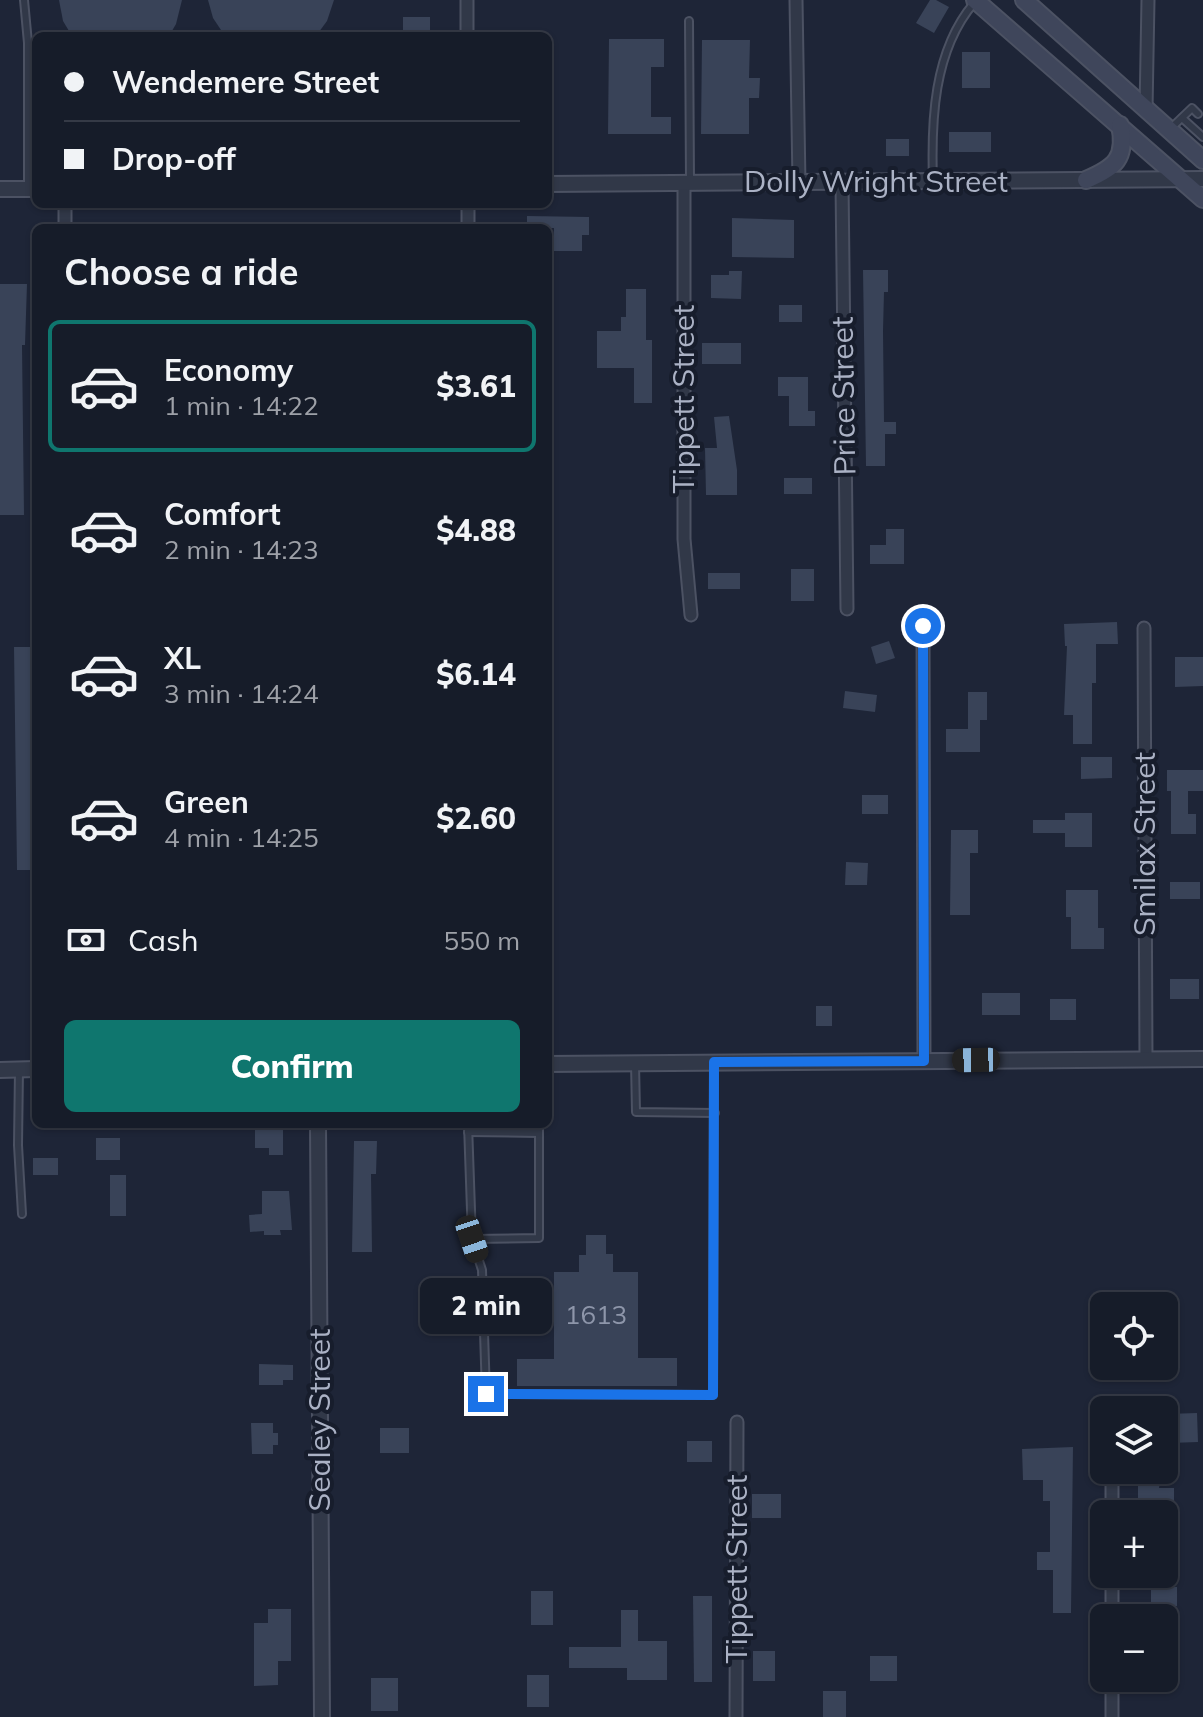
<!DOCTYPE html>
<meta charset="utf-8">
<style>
body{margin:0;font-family:Mulish,sans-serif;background:#232935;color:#f1f3f6;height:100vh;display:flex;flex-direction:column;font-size:30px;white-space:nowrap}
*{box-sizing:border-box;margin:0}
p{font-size:26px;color:#9ea1a8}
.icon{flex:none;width:44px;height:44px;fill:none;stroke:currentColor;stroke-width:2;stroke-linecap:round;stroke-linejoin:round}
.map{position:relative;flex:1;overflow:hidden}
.panel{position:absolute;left:32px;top:224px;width:520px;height:904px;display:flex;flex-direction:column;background:#161c29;border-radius:12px;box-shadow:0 2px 6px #0004,0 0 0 2px #353a46}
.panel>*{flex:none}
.top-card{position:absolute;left:32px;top:32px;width:520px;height:176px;border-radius:12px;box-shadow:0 2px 6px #0004,0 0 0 2px #353a46;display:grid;align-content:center;height:176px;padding:0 32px;background:#161c29}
.fabs{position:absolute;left:1090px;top:1292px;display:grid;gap:16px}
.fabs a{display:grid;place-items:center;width:88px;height:88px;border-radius:12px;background:#161c29;box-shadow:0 2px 6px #0004,0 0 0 2px #353a46;font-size:40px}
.end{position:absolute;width:36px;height:36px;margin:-18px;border:10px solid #1a73e8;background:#fff;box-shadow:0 0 0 4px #fff}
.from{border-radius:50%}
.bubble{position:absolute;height:56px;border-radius:12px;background:#161c29;box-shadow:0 2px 6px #0004,0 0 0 2px #353a46;font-size:26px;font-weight:800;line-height:56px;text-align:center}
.car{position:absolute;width:24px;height:48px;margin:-24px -12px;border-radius:10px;box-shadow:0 0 6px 2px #0007;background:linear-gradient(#222 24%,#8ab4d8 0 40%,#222 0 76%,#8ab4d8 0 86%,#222 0)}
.top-card b{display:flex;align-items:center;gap:28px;height:76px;font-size:30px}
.top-card b+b{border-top:2px solid #353a46}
.top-card i{width:20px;height:20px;background:#f1f3f6}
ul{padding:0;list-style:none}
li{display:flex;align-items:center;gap:24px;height:132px;margin:0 16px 12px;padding:0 16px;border:4px solid transparent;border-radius:12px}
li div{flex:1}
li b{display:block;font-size:30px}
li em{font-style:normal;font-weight:800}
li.selected{border-color:#0f766e}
li>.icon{width:72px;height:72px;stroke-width:1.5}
h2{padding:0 32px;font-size:36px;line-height:96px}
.pay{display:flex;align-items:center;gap:20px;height:88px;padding:0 32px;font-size:30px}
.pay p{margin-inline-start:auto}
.button{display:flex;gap:16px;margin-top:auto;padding:16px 32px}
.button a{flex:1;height:92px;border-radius:12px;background:#0f766e;color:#fff;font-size:32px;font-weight:800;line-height:92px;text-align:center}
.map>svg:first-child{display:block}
.building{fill:#394358}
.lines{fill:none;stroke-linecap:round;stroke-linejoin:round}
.service-casing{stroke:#4c5263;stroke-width:10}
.minor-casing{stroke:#4c5263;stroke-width:15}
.tertiary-casing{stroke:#4c5263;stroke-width:18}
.secondary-casing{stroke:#4c5263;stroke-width:20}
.service{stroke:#313848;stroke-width:6}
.minor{stroke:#313848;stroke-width:11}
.tertiary{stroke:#313848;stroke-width:14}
.secondary{stroke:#3f465b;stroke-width:16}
.route{stroke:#1a73e8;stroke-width:10}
.labels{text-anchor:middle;stroke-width:8;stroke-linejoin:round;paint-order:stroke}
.number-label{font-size:26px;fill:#8e96aa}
.street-label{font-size:30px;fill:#abb2c5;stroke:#171d2c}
</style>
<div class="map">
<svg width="1203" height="1717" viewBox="0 0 1203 1717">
<rect width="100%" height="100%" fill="#1e2537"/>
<g class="building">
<path d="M59,0H182L176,24L169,36H72L63,21Z"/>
<path d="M208,0H334L327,21L316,36H225L213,18Z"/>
<path d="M930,0H936L949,7L934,33L916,23Z"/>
<rect x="403" y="17" width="27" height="19"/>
<path d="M609,39H664V67H651V117H671V134H608Z"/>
<path d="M702,40H750L749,78H760L759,98H749V134H701Z"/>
<rect x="962" y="52" width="28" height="36"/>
<rect x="949" y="132" width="42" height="20"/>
<rect x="886" y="139" width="23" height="17"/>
<path d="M527,216L589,217V235H582V251H554V228H527Z"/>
<path d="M732,218L794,220V258L732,257Z"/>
<path d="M863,270H888V292H884L883,331L884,422H896V434H885V466H866Z"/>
<path d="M729,271H742L741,299L711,298V275H729Z"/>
<path d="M0,284H27L25,345H22L24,515H0Z"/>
<path d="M626,289H646V340H652V403H634V368H597V331H621V317H626Z"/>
<rect x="779" y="305" width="23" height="17"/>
<rect x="702" y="343" width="39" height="21"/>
<path d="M778,377H808V411H815V426H789V396H778Z"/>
<path d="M729,416L737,470V495H706L705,448H717L714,417Z"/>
<rect x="784" y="478" width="28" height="16"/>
<path d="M886,529H904V564H870V545H886Z"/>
<rect x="791" y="569" width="23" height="32"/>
<rect x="708" y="573" width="32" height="16"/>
<path d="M1117,622L1118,644H1096V683H1092V744H1073V715H1064L1067,646H1065L1064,624Z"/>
<path d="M889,641L895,658L876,664L871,647Z"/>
<path d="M14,647H33L30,687H36V870H17Z"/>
<path d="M1175,657H1203V686L1175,687Z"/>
<path d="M845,691L877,695L875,712L843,708Z"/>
<path d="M968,692H987V720H980V752H946V729H968Z"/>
<path d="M1081,757H1112V778L1081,779Z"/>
<path d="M1167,770H1203V791H1188V814H1196V834H1171V791H1167Z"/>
<rect x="862" y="795" width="26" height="19"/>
<path d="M1065,813H1092V847H1065V833H1033V820H1065Z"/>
<path d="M951,830H978V853H970V915H950Z"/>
<path d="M846,862L868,863L867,885H845Z"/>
<rect x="1170" y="882" width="30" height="17"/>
<path d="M1066,890H1098V928H1104V949H1071V917H1066Z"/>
<rect x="1170" y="979" width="29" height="20"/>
<rect x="982" y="993" width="38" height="22"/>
<rect x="1050" y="999" width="26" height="21"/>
<rect x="816" y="1006" width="16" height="20"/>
<path d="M255,1124H283V1155H269V1148H255Z"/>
<rect x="96" y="1138" width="24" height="22"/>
<path d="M354,1141H377L376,1174H371L372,1252H352Z"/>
<rect x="33" y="1158" width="25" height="17"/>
<rect x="110" y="1175" width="16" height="41"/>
<path d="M262,1191H289L292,1230H280L281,1235H264V1231L250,1232L249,1215L262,1214Z"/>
<path d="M586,1235H606V1254H613V1272H638V1358H677V1386H517V1359H554V1272H579V1255H586Z"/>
<path d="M259,1364L293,1365V1380H283V1385H259Z"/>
<path d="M1197,1413L1198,1442L1170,1443L1168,1414Z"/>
<path d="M251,1423H273V1433H278V1445H273V1454H252Z"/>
<rect x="380" y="1428" width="29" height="25"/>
<rect x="687" y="1441" width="25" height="21"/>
<path d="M1073,1447L1071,1613H1053V1570H1037V1552H1050V1501H1043V1480H1023L1022,1449Z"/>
<path d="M1138,1470H1162L1159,1488H1174V1506H1138Z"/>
<rect x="752" y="1494" width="29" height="24"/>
<rect x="1151" y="1587" width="26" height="19"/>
<rect x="531" y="1591" width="22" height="34"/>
<path d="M693,1596H712V1682H694Z"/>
<path d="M268,1609H291V1661H278V1685L254,1686V1623H268Z"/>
<path d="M621,1610H638V1641H667V1680H627V1668H569V1647H621Z"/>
<rect x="753" y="1651" width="22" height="30"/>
<rect x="870" y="1656" width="27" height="25"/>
<rect x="527" y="1675" width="22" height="32"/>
<rect x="371" y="1678" width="27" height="33"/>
<rect x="823" y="1691" width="23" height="26"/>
</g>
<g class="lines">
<defs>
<g id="service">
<path d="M24,0L28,43V189"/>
<path d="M689,21L690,182"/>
<path d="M1182,118L1203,137"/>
<path d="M1169,130L1192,108L1198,114"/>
<path d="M933,182C931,122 933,51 974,3"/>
<path d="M635,1063L636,1112L715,1113"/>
<path d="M19,1069L18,1145L22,1214"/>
<path d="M468,1124L472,1239L539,1238V1124"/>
<path d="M468,1132L539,1133"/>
<path d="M472,1239L482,1270L486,1394L713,1395L714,1063"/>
</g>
<g id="minor">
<path d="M467,0V36"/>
<path d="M796,0L799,183"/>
<path d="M1146,110L1148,0"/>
<path d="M684,183V539L691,615"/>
<path d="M842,183L847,609"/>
<path d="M65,204V228"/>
<path d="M468,204V228"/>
<path d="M923,626L924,1061"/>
<path d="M1144,628L1146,1060"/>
<path d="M1112,1470V1514"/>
<path d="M1112,1574V1618"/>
<path d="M1112,1678V1717"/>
<path d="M736,1717L737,1422"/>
</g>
<g id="tertiary">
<path d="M548,184L1203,179"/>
<path d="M0,189H36"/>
<path d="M548,1064L1203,1059"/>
<path d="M0,1070L36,1069"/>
<path d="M318,1124L322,1717"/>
</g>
<g id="secondary">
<path d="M975,0L1203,199"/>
<path d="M1024,0L1203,160"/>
<path d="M1086,180C1115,168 1127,158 1120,125"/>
</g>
</defs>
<use href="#service" class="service-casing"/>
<use href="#minor" class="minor-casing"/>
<use href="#tertiary" class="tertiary-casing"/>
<use href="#secondary" class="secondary-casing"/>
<use href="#service" class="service"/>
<use href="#minor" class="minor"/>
<use href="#tertiary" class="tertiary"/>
<use href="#secondary" class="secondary"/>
</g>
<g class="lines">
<path class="route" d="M486,1394L713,1395L714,1062L924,1061L923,626"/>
</g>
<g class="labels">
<g class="number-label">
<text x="596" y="1324">1613</text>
</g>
<g class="street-label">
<text x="876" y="192">Dolly Wright Street</text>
<text transform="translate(844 396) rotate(-91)" y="10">Price Street</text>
<text transform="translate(684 399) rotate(-90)" y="10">Tippett Street</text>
<text transform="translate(1145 844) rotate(-90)" y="10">Smilax Street</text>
<text transform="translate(320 1420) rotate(-90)" y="10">Sealey Street</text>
<text transform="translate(737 1569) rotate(-90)" y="10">Tippett Street</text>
</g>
</g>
</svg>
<div class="fabs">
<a><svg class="icon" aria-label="locate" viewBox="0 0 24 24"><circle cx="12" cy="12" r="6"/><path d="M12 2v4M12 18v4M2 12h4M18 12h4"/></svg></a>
<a><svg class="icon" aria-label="layers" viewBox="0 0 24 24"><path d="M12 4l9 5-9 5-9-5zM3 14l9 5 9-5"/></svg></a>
<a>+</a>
<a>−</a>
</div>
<i class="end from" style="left:923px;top:626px"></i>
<i class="end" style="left:486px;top:1394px"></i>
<div class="bubble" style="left:420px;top:1278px;width:132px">2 min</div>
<i class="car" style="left:976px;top:1060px;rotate:269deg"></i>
<i class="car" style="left:472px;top:1239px;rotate:161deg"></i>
<div class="top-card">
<b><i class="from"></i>Wendemere Street</b>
<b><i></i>Drop-off</b>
</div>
<section class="panel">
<h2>Choose a ride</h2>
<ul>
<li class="selected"><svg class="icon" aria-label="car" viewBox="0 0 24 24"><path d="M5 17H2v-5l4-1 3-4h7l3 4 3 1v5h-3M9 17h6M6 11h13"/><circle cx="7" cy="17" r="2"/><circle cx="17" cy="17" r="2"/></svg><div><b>Economy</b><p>1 min · 14:22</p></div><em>$3.61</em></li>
<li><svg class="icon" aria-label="car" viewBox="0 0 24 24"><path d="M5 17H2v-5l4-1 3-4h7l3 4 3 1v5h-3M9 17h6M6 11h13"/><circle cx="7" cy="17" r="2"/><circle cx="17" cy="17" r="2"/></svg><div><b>Comfort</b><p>2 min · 14:23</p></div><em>$4.88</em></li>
<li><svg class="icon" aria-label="car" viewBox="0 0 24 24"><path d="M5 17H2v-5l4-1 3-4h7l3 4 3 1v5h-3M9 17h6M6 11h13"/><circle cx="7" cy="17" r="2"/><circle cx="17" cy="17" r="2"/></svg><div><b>XL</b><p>3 min · 14:24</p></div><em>$6.14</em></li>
<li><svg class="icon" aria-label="car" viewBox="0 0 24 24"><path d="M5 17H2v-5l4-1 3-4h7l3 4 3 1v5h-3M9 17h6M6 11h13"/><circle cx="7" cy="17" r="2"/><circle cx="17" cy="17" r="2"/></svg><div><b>Green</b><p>4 min · 14:25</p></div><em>$2.60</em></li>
</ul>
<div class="pay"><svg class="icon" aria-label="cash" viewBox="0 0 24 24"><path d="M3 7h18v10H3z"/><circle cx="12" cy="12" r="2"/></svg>Cash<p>550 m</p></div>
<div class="button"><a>Confirm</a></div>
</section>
</div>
